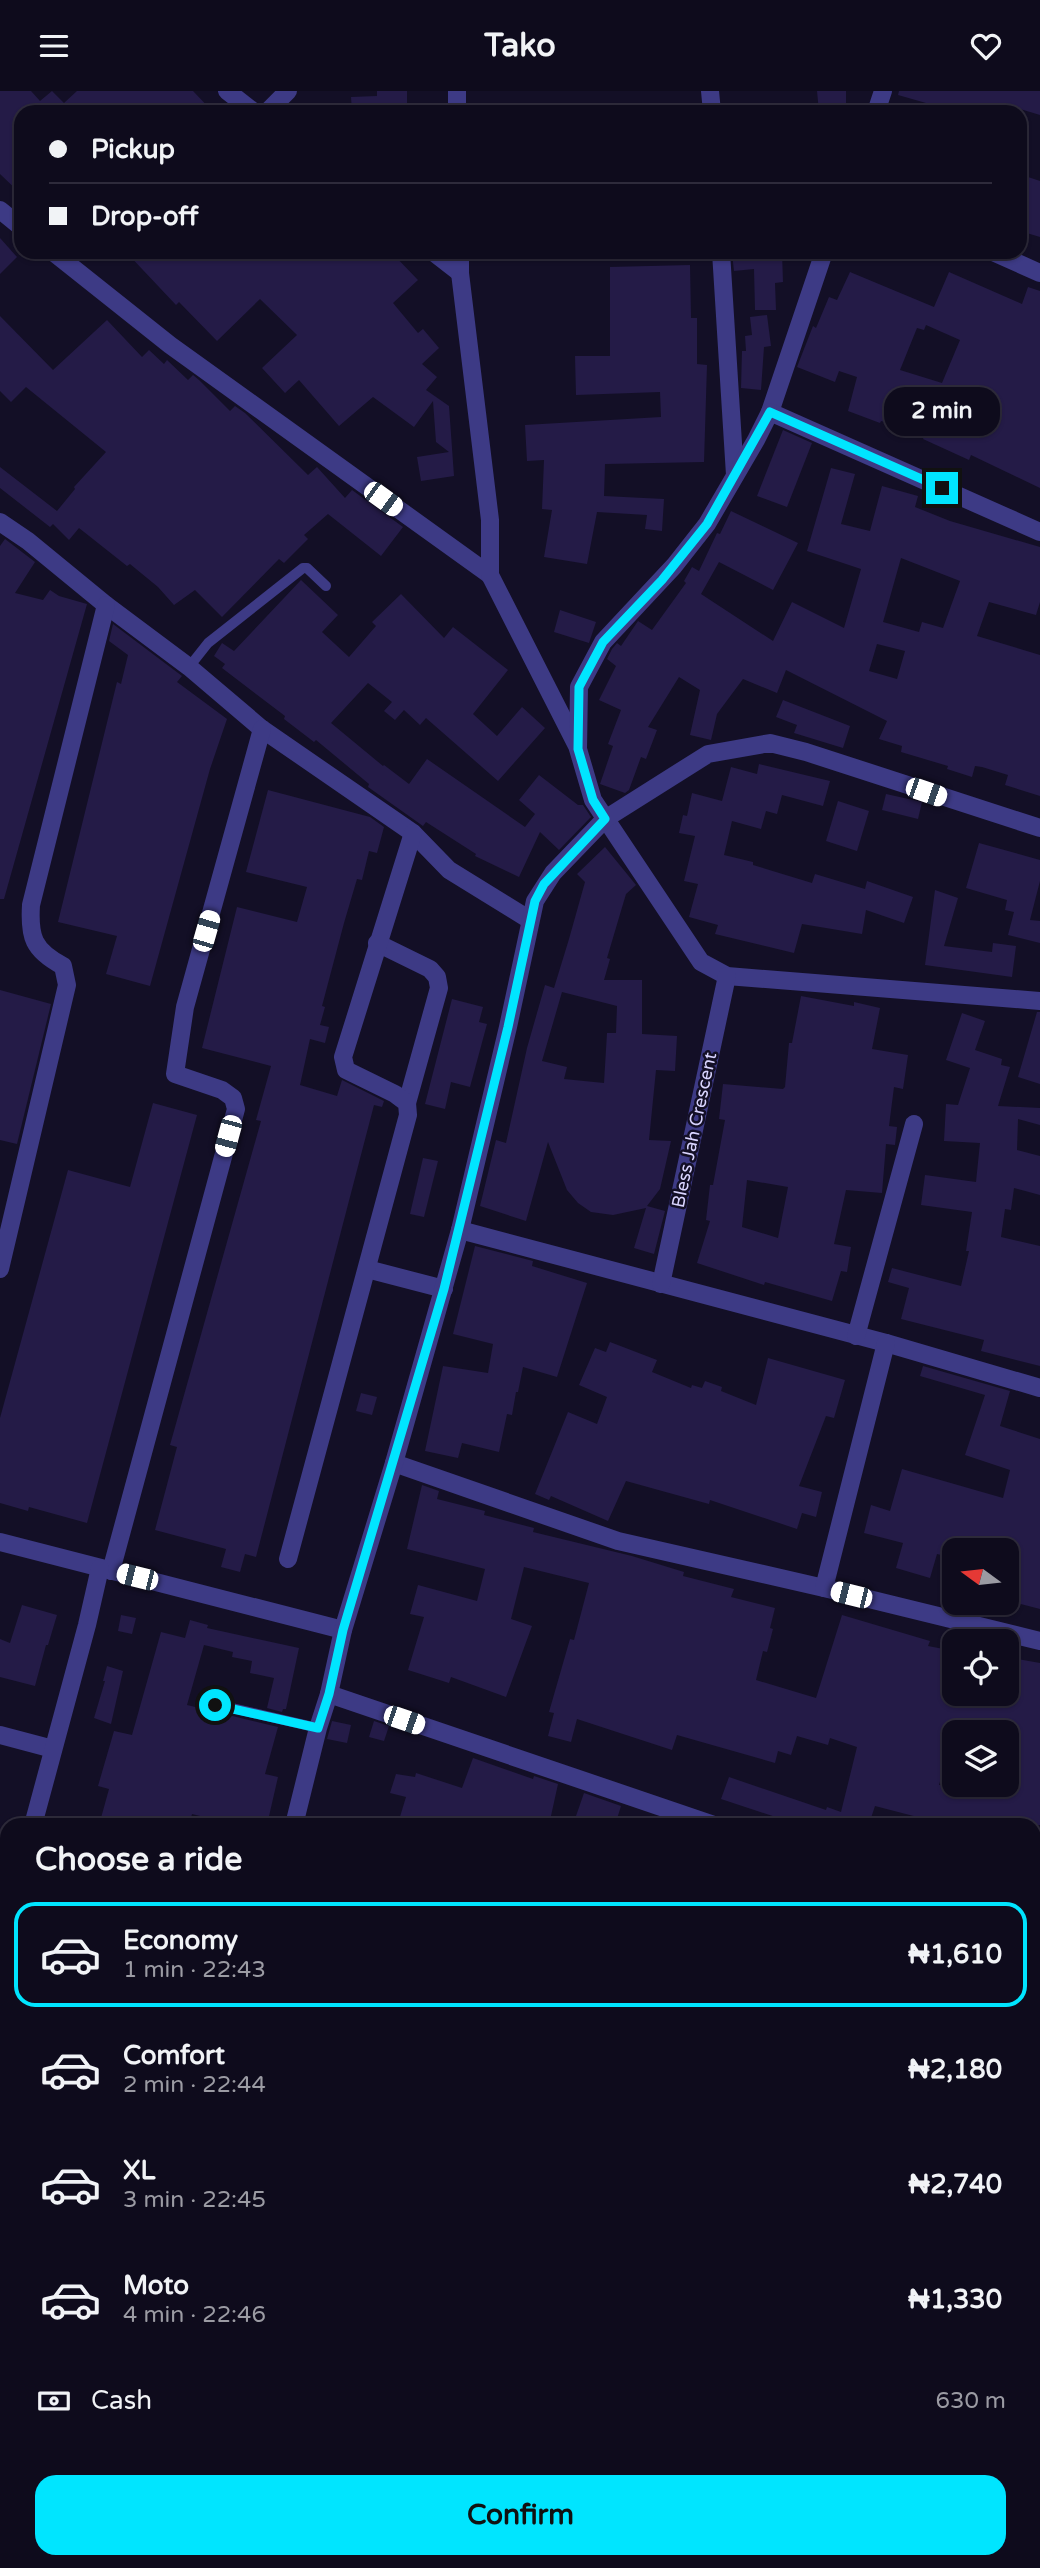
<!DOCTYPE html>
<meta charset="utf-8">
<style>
body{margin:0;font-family:"Varela Round",sans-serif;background:#171425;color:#f1f3f6;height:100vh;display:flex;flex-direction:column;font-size:26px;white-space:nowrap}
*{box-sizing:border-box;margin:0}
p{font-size:23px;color:#9b9ba3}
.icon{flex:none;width:38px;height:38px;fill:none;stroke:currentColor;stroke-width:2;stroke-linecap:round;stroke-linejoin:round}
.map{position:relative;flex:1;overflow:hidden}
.drawer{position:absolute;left:0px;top:1727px;width:1041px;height:751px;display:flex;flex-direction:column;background:#0e0b1c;border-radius:21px 21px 0 0;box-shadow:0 2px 5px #0004,0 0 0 2px #2e2b3b}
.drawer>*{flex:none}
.guide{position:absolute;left:14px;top:14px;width:1013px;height:154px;border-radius:21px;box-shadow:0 2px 5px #0004,0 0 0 2px #2e2b3b;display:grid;align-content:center;height:154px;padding:0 35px;background:#0e0b1c}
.needle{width:46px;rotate:285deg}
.controls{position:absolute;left:942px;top:1447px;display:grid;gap:14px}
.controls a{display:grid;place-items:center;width:77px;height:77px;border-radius:14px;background:#0e0b1c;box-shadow:0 2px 5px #0004,0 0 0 2px #2e2b3b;font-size:35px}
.end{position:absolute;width:32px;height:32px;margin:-16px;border:9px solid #00e5ff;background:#111;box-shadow:0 0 0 4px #111}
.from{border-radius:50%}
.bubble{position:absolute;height:49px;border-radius:21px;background:#0e0b1c;box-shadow:0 2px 5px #0004,0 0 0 2px #2e2b3b;font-size:23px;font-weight:800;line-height:49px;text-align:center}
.car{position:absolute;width:21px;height:42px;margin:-21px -10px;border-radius:9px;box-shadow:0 0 5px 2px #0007;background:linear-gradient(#fff 24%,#345 0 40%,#fff 0 76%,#345 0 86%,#fff 0)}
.guide b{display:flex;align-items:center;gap:24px;height:66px;font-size:26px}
.guide b+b{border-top:2px solid #2e2b3b}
.guide i{width:18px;height:18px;background:#f1f3f6}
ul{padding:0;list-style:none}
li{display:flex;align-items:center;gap:21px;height:105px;margin:0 14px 10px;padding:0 21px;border:4px solid transparent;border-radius:21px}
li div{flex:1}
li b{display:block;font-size:26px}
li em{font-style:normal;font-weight:800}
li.on{border-color:#00e5ff}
li>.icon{width:63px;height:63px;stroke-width:1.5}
h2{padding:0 35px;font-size:32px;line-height:84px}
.pay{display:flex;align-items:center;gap:18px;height:77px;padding:0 35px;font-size:26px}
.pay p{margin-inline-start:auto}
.cta{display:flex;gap:14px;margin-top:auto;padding:14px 35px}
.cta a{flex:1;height:80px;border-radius:21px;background:#00e5ff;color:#111;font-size:28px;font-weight:800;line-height:80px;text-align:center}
header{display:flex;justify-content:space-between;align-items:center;height:91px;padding:0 35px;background:#0e0b1c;font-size:32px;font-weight:800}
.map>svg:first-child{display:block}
.building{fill:#241b47;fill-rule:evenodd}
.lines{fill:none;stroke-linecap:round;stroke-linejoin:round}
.service{stroke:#3d3a85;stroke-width:10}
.minor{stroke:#3d3a85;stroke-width:18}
.route{stroke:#00e5ff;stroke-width:9}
.labels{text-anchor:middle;stroke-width:5;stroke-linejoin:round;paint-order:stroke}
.street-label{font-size:18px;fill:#d9d4ff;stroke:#130f26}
</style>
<header><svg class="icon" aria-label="menu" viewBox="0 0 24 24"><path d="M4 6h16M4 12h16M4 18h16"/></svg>Tako<svg class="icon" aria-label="heart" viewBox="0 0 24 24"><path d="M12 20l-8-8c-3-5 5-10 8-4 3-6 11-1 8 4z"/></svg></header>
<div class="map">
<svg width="1040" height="2477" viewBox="0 0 1040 2477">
<rect width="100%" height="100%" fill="#130f26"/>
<g class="building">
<path d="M0,0H31L40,10L52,0L64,12L77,0H193L213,21H21V103L0,83Z"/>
<path d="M377,0H407V21H352L351,6L377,5Z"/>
<path d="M817,0H846V21H819Z"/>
<path d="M899,0H1040V24L1000,12L997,21H923L926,12L898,4Z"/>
<path d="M1025,85L1040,90V146L1020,140V100Z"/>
<path d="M0,147L17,166L0,183Z"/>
<path d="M126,161H391L418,189L393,212L418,242L423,238L439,257L422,273L437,286L426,299L449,315L454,385L421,390L417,366L449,361L436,351L433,310L414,336L373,306L339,335L299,289L285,302L262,277L297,244L260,208L217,250L179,211L176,214Z"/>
<path d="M782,161L783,191L775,192L776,219H755L754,178L734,180L732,162Z"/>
<path d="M690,174L691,227H697V273L707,274L704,371L605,373L604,405L664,408L662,440L645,438L647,424L597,421L587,473L544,466L552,419L542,418L544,369L527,370L525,334L661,326L660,301L576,304L575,265H610V176Z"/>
<path d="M850,181L934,216L949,181L1022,213L1028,196L1040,200V397L971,364L969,369L923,348L925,343L881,330L880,332L848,320L857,286L839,280L835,291L797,276L813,235L816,237L829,206L837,209ZM926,234L960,249L942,292L900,279L917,237L924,239Z"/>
<path d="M767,224L771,255L764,256L761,299L741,297L742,260H746L745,245L752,244L750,226Z"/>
<path d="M0,225L53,279L107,229L142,266L149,259L164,273L167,269L188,289L193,284L199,289L230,320L235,315L245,322L308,384L317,376L345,407L352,399L403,436L381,465L328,423L304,444L308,448L284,472L279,468L222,526L195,499L174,514L158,496L130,473L127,475L79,437L69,449L53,433L50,436L0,397V376L57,420L75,398L74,396L106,361L26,296L11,311L0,300Z"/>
<path d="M783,339L812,352L787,416L757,405Z"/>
<path d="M831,377L855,383L841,433L870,440L882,395L918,405L915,416L950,430L1040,456V511L1036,524L989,511L977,545L1040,564V705L1005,694L1008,684L982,676L975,675L972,686L947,678L948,675L901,661L902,655L879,648L887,630L786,579L777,602L743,588L717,623L711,649L690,644L700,599L679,586L648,636L657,639L646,668L641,666L629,699L625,702L600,693L613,655L608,653L621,619L599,609L616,575L607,568L612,558L617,552L621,555L638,530L652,539L686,492L684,490L692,476L699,480L717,442L720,443L731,420L798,452L773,499L719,471L701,503L773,550L792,511L844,537L861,478L807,460ZM901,467L960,490L943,537L922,531L919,541L883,531ZM877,553L905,560L897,588L869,580Z"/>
<path d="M5,448L35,471L15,502L43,509L50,499L59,505L87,513L4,808H0V455Z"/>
<path d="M301,489L338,524L322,541L349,566L376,535L372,531L401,503L444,547L453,536L508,579L473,623L497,645L522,616L545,637L498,690L426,627L420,634L404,619L395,629L384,620L392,611L368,592L331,632L383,675L384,674L409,693L427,668L525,736L535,723L519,709L539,684L578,714H583L591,726L559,759L540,741L519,786L475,765L476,763L426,731L423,735L368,696L369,693L316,649L314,651L284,628L285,625L222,577L225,573L214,565L222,552L234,560Z"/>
<path d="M560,519L596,531L589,552L554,541Z"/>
<path d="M113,533L182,585L177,591L227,628L210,678L150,895L106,883L117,845L58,831L117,591L121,593L128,564L109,550Z"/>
<path d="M783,609L850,635L843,657L794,642L797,634L776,626Z"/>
<path d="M759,673L830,690L823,715L782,704L777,723L766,720L761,738L732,730L724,764L753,771V774L812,792L815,783L865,798L867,790L913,806L904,832L866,819L862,843L802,833L794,862L715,843L718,834L689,826L698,793L684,790L695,745L679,742L683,724L687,725L692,702L722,710L731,676L757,683Z"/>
<path d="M268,699L370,726L384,736L377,762L369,760L362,789L357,788L344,832L322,915L325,916L320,934L329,936L325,952L310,948L300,994L337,1005L342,989L384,1010L382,1016L374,1014L256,1466L245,1463L240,1481L221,1476L226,1458L155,1439L177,1356L170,1354L261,1030L256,1029L271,975L202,957L237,816L297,831L307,796L246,781Z"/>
<path d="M886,703L922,711L918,728L882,719Z"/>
<path d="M838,710L869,720L857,760L826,750Z"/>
<path d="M979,752L1040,769V790L1030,829L1040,830V852L1008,844L1014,821L1005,819L1007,809L966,797Z"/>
<path d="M605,756L636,794L626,803L607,867L610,868L604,889H642V943L677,945L675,980L656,979L649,1049L671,1050L660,1098L647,1115L665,1120L654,1163L634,1157L646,1117L613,1124L591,1121L578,1112L567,1099L548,1051L526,1130L480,1115L496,1049L506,1052L527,957L545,894L554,897L569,848L585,791L577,783ZM562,901L617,915L616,942H607L604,992L564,988L567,976L542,970Z"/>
<path d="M935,799L958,807L944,855L992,861L993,852L1016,855L1012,886L925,874Z"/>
<path d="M0,899L51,913L17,1053L0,1049Z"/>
<path d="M801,905L854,915V911L880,917L872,958L908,964L903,998L894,996L889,1035L897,1036L895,1054L886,1053L882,1102L846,1099L834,1153L851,1156L847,1181L841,1180L832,1210L765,1191L764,1194L697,1172L710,1130L706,1129L710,1094H713L725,1029L719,1028L723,993L783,998L785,996L789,952H792ZM747,1089L788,1096L778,1147L742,1136Z"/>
<path d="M452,908L483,916L479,931L487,933L470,996L451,991L445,1018L425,1013Z"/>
<path d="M1037,921H1040V993L1018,986Z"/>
<path d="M962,922L985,930L975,959L1002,968L1001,974L1010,976L998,1015L1040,1017V1034L1018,1028L1017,1059L1040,1065V1104L1014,1097L1011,1119L1005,1118L1001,1146L1040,1155V1275L981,1260L984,1249L901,1228L909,1197L888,1191L892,1177L961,1195L969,1160H966L972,1121L921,1114L925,1084L976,1091L980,1052L944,1050L946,1013L958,1014L970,977L946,969Z"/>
<path d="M153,1012L197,1024L87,1432L29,1416L28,1420L0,1412V1327L68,1079L130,1096Z"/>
<path d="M423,1067L438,1070L424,1126L410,1123Z"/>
<path d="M475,1155L533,1170L532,1175L587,1192L557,1286L523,1276L518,1301H516L512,1324L507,1323L499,1361L462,1352L458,1367L425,1360L443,1275L488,1282L493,1253L453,1243Z"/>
<path d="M610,1251L657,1269L652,1281L691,1297L692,1294L702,1297L705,1290L722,1296L721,1300L756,1314L768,1267L845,1289L834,1327L826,1325L799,1395L822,1401L816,1426L802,1422L797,1438L710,1409L709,1413L626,1390L608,1430L551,1405L549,1409L535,1403L568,1321L597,1333L607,1306L579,1294L595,1257L606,1261Z"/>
<path d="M923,1275L1010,1300L1000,1335L1040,1348V1518L1006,1509V1460H954V1467L937,1463L930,1487L896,1477L903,1452L864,1442L871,1414L890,1420L902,1378L1003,1407L1010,1379L965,1364L985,1304L920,1285Z"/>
<path d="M361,1302L377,1306L372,1324L356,1320Z"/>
<path d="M422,1394L439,1400L437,1408L485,1420L484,1424L534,1437L533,1441L632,1465L684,1481L683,1485L734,1498L731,1506L775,1517L770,1537L773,1538L767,1561L763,1560L756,1589L816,1607L842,1524L930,1550L928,1555L954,1560V1603H1006V1566L1040,1572V1734H958L930,1727L929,1729L875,1715L870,1730L873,1731L872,1734H800L721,1708L729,1686L826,1719L827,1716L841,1721L857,1656L830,1647L828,1654L797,1645L791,1664L778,1660L775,1672L677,1644L672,1659L577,1628L571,1651L548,1645L554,1622L549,1621L570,1548L574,1549L589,1492L524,1476L511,1528L532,1535L506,1606L451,1586L449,1592L408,1579L424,1526L410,1523L418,1494L477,1510L485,1478L407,1458ZM954,1642H1006V1694H939Z"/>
<path d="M22,1514L57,1524L48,1554H46L35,1595L0,1586V1548L10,1552Z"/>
<path d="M121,1524L136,1527L132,1543L118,1540Z"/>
<path d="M190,1529L208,1534L207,1537L299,1557L286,1618H283L282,1621L267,1617L274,1587L250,1582L252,1570L232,1566L233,1561L204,1554L187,1614L278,1636L265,1683L278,1686L267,1734H236L192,1723L189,1734H103L105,1728L101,1727L109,1698L98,1695L114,1640L132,1644L161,1541L185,1547Z"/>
<path d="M107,1575L123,1580L111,1633L94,1627L105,1590H103Z"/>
<path d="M332,1630L351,1634L347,1652L327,1648Z"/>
<path d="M374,1630L389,1635L384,1650L369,1646Z"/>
<path d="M473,1667L533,1688L534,1685L558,1693L549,1734H403L404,1730L399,1729L406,1706L390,1702L396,1683L415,1686L416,1682L462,1697Z"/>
<path d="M584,1702L621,1715L615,1734H603L576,1725Z"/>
</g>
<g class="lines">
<g class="service">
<path d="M189,576L208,552L303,477H307L326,495"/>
<path d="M215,1613L318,1637"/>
<path d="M87,2477L92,2471"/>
</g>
<g class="minor">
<path d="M227,0L254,21"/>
<path d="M457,0V21"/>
<path d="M710,0L712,21"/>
<path d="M267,21L288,0"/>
<path d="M876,21L883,0"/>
<path d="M0,119L21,136"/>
<path d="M53,161L170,254L490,484"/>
<path d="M433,161L460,182"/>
<path d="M460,161V182L490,429V484L577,655"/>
<path d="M721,161L735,384"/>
<path d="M824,161L770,321L756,349L707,433L674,475L603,551L579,596L578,658L593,709L701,871L727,885L1040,910"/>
<path d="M993,161L1040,182"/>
<path d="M770,321L1040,441"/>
<path d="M0,431L28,450L106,514L189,576L262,638L413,742L449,779L530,829"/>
<path d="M377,852L430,878L437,886L439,897L407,1012"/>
<path d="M460,1139L886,1252L1040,1297"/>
<path d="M0,1178L67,894L63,875C33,859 29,846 31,814L106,514"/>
<path d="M367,1178L444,1198"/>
<path d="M661,1193L727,885"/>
<path d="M856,1245L914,1033"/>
<path d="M394,1372L618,1450L824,1497L1040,1550"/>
<path d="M0,1451L343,1539"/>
<path d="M288,1468L408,1024L407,1012L395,1003L346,979L343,966L413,742"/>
<path d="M111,1480L236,1018L233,1007L222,999L175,983L185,916L262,638"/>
<path d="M824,1497L886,1252"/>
<path d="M329,1603L714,1734"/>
<path d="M0,1644L53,1658"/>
<path d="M33,1734L87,1534L100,1477"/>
<path d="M294,1734L318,1637L329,1603L343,1539L394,1372L460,1139L508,936L535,810L553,782L605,728L708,663L770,652L806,661L1040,737"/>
<path d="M0,1859L7,1833"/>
<path d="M1034,1865L1040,1868"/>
<path d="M0,2207L7,2209"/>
<path d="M1034,2252L1040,2239"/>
<path d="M1034,2449L1040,2451"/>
<path d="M811,2471L824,2477"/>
<path d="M939,2477L942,2471"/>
</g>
</g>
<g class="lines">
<path class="route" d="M215,1614L318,1637L329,1603L343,1539L444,1198L508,936L535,810L544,793L605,728L593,709L578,658L579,596L603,551L662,489L707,433L770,321L942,397"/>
</g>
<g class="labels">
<g class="street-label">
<text transform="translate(694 1039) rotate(-78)" y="6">Bless Jah Crescent</text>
</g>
</g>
</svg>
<div class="controls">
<a><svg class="needle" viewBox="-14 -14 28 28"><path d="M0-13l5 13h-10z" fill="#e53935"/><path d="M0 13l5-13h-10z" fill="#9b9ba3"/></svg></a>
<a><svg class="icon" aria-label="locate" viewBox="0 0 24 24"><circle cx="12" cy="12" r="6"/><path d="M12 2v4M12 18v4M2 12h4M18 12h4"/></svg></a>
<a><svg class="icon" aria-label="layers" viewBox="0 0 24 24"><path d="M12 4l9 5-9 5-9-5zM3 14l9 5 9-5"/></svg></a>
</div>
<i class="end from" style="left:215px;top:1614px"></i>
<i class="end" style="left:942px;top:397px"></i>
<div class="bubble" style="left:884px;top:296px;width:116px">2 min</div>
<i class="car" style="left:383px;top:408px;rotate:126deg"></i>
<i class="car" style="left:926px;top:701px;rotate:109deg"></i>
<i class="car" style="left:206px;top:840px;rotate:16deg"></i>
<i class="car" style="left:228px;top:1045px;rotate:195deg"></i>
<i class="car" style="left:137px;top:1486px;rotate:284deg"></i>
<i class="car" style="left:851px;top:1504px;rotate:284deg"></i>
<i class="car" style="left:404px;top:1629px;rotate:109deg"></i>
<div class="guide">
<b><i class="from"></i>Pickup</b>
<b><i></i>Drop-off</b>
</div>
<section class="drawer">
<h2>Choose a ride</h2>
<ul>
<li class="on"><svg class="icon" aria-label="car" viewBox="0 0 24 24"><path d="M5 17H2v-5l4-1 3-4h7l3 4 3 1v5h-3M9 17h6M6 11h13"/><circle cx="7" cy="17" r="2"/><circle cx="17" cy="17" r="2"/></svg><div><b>Economy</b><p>1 min · 22:43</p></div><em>₦1,610</em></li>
<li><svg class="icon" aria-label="car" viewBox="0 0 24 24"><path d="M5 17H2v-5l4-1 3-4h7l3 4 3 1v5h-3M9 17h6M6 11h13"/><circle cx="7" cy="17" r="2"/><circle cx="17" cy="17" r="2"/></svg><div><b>Comfort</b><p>2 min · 22:44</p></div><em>₦2,180</em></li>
<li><svg class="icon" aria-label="car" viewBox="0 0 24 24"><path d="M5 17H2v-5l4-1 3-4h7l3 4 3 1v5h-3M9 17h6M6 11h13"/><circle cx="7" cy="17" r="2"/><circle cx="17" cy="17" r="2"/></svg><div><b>XL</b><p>3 min · 22:45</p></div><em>₦2,740</em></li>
<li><svg class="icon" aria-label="car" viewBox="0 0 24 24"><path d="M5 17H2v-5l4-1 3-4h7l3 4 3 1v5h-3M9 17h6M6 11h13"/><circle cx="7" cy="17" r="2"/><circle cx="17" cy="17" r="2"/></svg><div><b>Moto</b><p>4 min · 22:46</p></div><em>₦1,330</em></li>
</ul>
<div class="pay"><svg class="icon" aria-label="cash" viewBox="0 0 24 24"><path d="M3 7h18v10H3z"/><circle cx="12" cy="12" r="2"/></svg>Cash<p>630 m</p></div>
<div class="cta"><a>Confirm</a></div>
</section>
</div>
